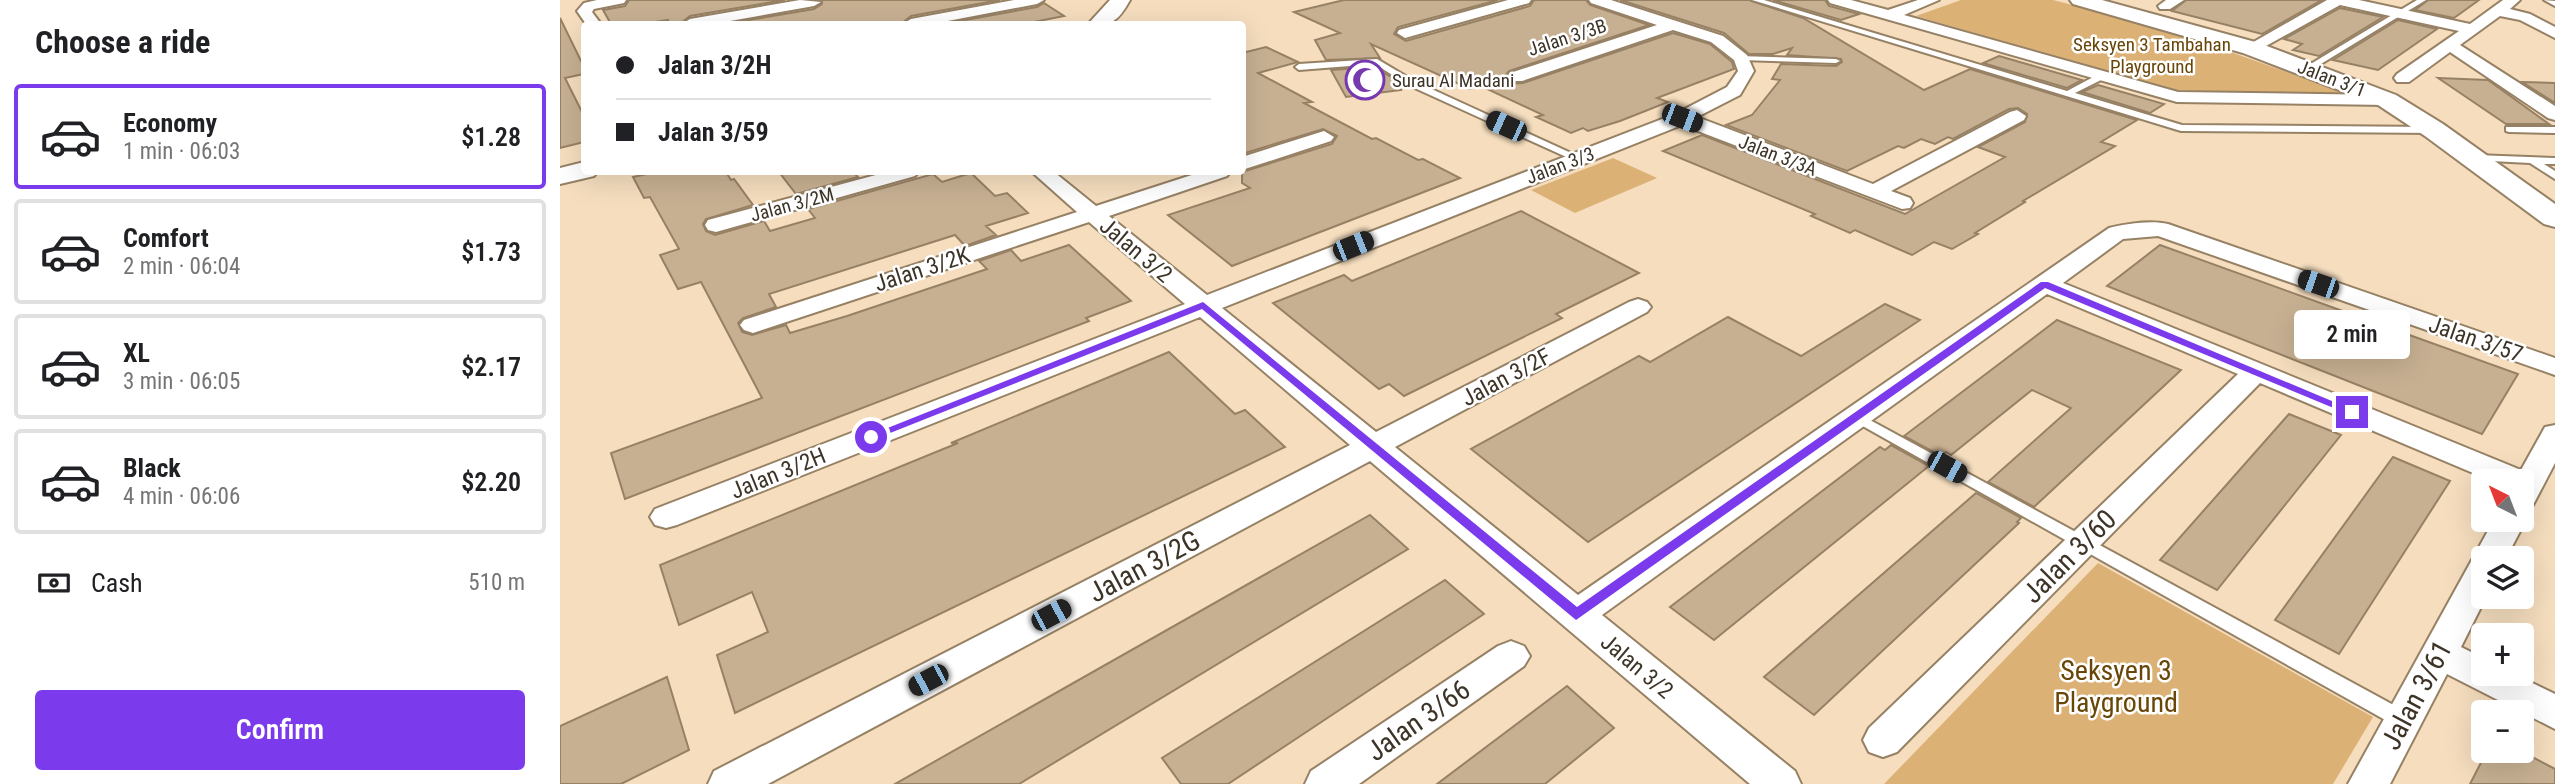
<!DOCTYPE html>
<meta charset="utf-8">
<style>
body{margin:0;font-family:"Roboto Condensed",sans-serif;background:#f6f6f6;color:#202124;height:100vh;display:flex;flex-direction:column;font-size:26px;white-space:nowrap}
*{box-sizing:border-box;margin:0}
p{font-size:23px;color:#757577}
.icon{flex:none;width:38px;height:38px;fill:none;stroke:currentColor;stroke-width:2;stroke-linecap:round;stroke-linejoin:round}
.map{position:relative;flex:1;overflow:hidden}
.details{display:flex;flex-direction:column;background:#fff;width:560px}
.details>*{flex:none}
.guide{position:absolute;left:21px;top:21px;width:665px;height:154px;border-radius:7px;box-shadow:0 7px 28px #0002;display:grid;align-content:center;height:154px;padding:0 35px;background:#fff}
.needle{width:46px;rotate:318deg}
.fabs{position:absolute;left:1911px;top:469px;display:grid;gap:14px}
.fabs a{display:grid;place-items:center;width:63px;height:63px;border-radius:7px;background:#fff;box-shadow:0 7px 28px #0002;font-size:35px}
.end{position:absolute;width:32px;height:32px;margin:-16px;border:9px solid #7c3aed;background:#fff;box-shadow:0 0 0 4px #fff}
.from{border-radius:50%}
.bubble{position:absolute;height:49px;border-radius:7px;background:#fff;box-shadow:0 7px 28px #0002;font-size:23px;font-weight:600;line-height:49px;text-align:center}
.car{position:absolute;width:21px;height:42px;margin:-21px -10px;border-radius:9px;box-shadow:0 0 5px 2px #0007;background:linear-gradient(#222 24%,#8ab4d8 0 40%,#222 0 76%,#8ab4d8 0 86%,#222 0)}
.guide b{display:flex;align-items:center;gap:24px;height:66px;font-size:26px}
.guide b+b{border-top:2px solid #e0e0e0}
.guide i{width:18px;height:18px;background:#202124}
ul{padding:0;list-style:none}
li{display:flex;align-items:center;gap:21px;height:105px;margin:0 14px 10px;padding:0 21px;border:4px solid #e0e0e0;border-radius:7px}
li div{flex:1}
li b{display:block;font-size:26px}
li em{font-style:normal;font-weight:600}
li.on{border-color:#7c3aed}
li>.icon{width:63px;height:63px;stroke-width:1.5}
h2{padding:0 35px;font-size:32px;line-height:84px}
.pay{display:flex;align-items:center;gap:18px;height:77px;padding:0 35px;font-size:26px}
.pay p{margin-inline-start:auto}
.action{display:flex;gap:14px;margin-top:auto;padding:14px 35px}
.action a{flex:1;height:80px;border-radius:7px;background:#7c3aed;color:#fff;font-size:28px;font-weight:600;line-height:80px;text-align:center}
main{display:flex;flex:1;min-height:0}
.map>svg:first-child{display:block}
.green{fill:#dcb175}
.building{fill:#c7b092;stroke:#978165;stroke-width:2}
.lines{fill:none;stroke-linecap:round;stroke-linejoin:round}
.lane-casing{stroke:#968164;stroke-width:4}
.street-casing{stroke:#968164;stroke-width:4}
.secondary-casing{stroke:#968164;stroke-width:4}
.lane{fill:#fff;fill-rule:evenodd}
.street{fill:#fff;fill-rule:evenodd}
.secondary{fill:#fff;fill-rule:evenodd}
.route{fill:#7c3aed}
.labels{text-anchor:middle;stroke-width:5;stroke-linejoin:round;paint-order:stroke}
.far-street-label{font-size:19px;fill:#3d3427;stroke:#fff}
.far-park-label{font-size:19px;fill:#684608;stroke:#fff}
.far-poi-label{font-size:19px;fill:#3d3427;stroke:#fff;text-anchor:start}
.street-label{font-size:23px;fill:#3d3427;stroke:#fff}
.near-street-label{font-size:28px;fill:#3d3427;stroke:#fff}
.near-park-label{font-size:28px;fill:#684608;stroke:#fff}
</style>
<main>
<section class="details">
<h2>Choose a ride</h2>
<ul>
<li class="on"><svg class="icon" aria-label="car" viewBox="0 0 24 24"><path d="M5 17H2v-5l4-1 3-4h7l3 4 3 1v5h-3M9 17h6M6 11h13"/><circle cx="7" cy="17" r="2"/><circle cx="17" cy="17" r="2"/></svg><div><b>Economy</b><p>1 min · 06:03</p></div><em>$1.28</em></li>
<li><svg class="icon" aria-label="car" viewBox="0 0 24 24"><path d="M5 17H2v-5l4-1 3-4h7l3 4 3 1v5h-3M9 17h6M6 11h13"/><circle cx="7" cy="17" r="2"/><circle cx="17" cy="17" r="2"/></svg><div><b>Comfort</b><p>2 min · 06:04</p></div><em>$1.73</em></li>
<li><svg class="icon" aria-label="car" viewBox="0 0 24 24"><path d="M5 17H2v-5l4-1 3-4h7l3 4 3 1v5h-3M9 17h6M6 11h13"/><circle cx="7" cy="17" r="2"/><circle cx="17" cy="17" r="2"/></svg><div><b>XL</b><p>3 min · 06:05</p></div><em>$2.17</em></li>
<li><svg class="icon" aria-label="car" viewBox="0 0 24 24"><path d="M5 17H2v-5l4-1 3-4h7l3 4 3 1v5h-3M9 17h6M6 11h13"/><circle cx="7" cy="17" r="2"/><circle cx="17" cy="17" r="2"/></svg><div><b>Black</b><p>4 min · 06:06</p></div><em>$2.20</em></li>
</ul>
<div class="pay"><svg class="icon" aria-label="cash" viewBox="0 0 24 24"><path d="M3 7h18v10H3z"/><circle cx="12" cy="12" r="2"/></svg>Cash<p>510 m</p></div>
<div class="action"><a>Confirm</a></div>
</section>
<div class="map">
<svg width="1995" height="784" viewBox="0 0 1995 784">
<rect width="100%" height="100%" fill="#f5ddbe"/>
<g class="green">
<path d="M1401,0H1493L1606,29L1785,93L1616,91L1356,16Z"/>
<path d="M1053,158L1097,178L1015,213L971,190Z"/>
<path d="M1538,563L1813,717L1773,784H1324Z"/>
</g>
<g class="building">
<path d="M69,0H225L130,16L120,24H108V20L82,24H51L43,10L65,6Z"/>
<path d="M262,0H440L351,16L341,24H165L254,9L262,4Z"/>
<path d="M784,0H938L838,27L834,34L846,41L970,6L974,0H1026L1030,5L1089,25L949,71L944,77L950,84L963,83L1113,33L1150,44L1172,62L1174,69L1097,98L1108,102L1060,121L1028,131L1023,128L1011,133L976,117L983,115L921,86L910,89L811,44L820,58L766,60L755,40L780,33L734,12Z"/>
<path d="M1060,0H1189L1243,18L1364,90L1410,69L1577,120L1541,142L1555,146L1463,201L1465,202L1415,233L1418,234L1392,249L1374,242L1352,255L1295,230L1290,233L1251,216L1255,214L1103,151L1142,135L1345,214L1445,157L1418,147L1465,122L1467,114L1458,108L1449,109L1393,139L1388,137L1375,144L1361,139L1344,148L1338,146L1287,171L1166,125L1192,115L1220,80L1212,79L1221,64L1276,66L1282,62L1281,59L1227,55L1232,48L1213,54H1189L1164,33Z"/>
<path d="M1213,0H1265L1269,6L1299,14L1281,20Z"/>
<path d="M1626,0H1762L1702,34L1612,11Z"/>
<path d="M1868,0H1919L1894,18L1855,10Z"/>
<path d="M484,3L504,16L464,24H383L477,7Z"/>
<path d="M1780,8L1823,17L1759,56L1733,50L1742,44L1724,39Z"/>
<path d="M0,18L24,67V74L5,78L24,116V142L0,148Z"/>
<path d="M1838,20L1877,29L1818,70L1773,60Z"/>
<path d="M706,47L738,62L698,73L752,102L744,103L812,139L816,138L858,160L863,159L900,178L672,266L608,215L690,188L682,183V172L772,144L777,136L763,129L682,154V53Z"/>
<path d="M1439,56L1508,76L1522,80L1507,88L1423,63Z"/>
<path d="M814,67L834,79L841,90L786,97L771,70Z"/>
<path d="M1878,78L1928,80L1989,124H1946Z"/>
<path d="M1962,82L1995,83V103Z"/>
<path d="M1538,85L1604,104L1590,113L1522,92Z"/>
<path d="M96,172H166L171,180L174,179L193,205L146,219L143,224L146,231L155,235L204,221L210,231L255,218L248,209L373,174L382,182L411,173L435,196L447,193L468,213L426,226L436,235L405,246L395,235L209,294L216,307L183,318L178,323L182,332L192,335L226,325L230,333L287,316L427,269L419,261L451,250L461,261L509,245L571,301L526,318L529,321L65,499L51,453L202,398L141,282L118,289L100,255L119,249L90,197L84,198L73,177Z"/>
<path d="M219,172H293L298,177L236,194Z"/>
<path d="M961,211L1079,273L996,314L1002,318L844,396L829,384L819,389L713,303L784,275L792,281Z"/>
<path d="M1600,245L1777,309L1958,374L1922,434L1547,286Z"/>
<path d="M1325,304L1360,320L1028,542L911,449L1079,356L1090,362L1168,317L1241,356Z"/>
<path d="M1497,320L1621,370L1474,507L1428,482L1511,408L1472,390L1391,455L1386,452L1381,456L1344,436Z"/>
<path d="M609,352L675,414L685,410L725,447L175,713L157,655L208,632L192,592L119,625L100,565L398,443H391Z"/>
<path d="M1729,414L1781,435L1657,590L1600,560Z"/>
<path d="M1331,445L1369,466L1154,640L1110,607L1320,447L1325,450Z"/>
<path d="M1833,457L1890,481L1779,654L1715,620Z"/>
<path d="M1416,493L1461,518L1457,522L1459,523L1254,715L1204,677Z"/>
<path d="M810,515L848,549L459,784H335Z"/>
<path d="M885,580L924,614L668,784H621L602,758Z"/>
<path d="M107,677L129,750L61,784H0V726Z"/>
<path d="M1007,686L1054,728L985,784H877Z"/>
<path d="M1927,751H1961L1995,769V784H1910Z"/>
</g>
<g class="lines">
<defs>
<g id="lane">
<path d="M1192,0H1204L1507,91L1539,74H1545V78L1515,93L1622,125L1874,127L1879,130L1874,133L1621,131Z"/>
<path d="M1857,0H1866L1751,70L1744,68Z"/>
<path d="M1984,0L1995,1V6Z"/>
<path d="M1178,56L1276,59L1280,61L1276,63L1181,60L1177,58Z"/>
<path d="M817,59L854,81L1022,158L1013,160L848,85L815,64L739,70L735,67L739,64Z"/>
<path d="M1946,127H1995V133L1949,132L1946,131Z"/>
<path d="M1915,155L1995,158V164H1984L1995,171V179L1970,163L1911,160L1910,158Z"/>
<path d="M1297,413L1850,714L1853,720L1850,726L1843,728L1836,726L1292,420L1290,417Z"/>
</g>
<g id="street">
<path d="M37,0H66L64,3L34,9L32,12L41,24H26L17,11L24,3Z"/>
<path d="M240,0L261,2L254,6L153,24H122L130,19Z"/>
<path d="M454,0H484L477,4L372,24H343L351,19Z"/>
<path d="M948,0H971L969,3L845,38L837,33L839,30Z"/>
<path d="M1029,0H1051L1163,36L1187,55L1194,71L1180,95L1137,117L1313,184L1450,112L1457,110L1466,116L1464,120L1331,191L1350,198L1353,203L1350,208L1342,209L1122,125L662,308L816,432L1069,302L1078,299L1087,302L1091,307L1087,312L835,447L1018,595L1549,228C1566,224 1591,220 1608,224L1995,358V375L1598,236L1563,239L1503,283L1961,470L1985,427L1995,425V463L1973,505L1962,508V481H1932L1700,383L1337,752L1323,757L1309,752L1303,740L1309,728L1678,374L1487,294L1042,615L1235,771L1241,784H1190L810,461L208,784H148L154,771L790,445L640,317L117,525L106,528L95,525L90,517L95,509L625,304L529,222L202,330L193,333L184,330L180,325L184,320L517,212L472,172H494L536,206L641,172H670L667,176L549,216L647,295L1115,114L1167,87L1178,71L1174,60L1151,42L1113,30L962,81H950L947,77L950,73L1097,25L1031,3Z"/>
<path d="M1268,0H1291L1328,10L1358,0H1379L1344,15L1618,92L1827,95L1836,100L1827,105L1617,102L1270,3Z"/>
<path d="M1606,0H1624L1610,9H1600L1598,6Z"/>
<path d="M1767,0H1799L1910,24L1943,0H1960L1950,9L1970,14L1995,27V38L1960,20L1940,16L1900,45L1995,106V120L1988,118L1890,52L1849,82H1837L1834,78L1837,74L1899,31L1780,5L1697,51H1685L1683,48Z"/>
<path d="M764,131L774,137L771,141L682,170V157Z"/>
<path d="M327,172H358L355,176L156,232L148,230L145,225L148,220Z"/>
<path d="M1962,513L1966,520L1946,558H1923V597H1926L1901,647L1923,658V674H1954L1995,694V729L1887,674L1830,784H1788L1934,520H1962Z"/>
<path d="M951,641L964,646L970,656L964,666L799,784H745L751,771L938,646Z"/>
</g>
<g id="secondary">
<path d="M550,0H570C557,23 553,24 528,24Z"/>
<path d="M1510,0H1542L1699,43L1836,95L1883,124L1995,204V227L1984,224L1865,136L1818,105L1683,53L1513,4Z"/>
<path d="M24,162V172H37L34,176L0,184V168Z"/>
</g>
</defs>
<use href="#lane" class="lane-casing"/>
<use href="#street" class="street-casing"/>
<use href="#secondary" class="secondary-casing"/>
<use href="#lane" class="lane"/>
<use href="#street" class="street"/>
<use href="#secondary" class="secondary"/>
</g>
<path class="route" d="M1481,282H1488L1798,412L1788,414L1485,288L1016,620L642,309L315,439L311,440L305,437L643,302L1017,607Z"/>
<defs>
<symbol id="mosque-ring" viewBox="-11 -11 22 22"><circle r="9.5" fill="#fff" stroke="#7739ae" stroke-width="1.5"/><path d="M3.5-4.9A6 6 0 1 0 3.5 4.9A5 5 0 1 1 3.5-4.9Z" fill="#7739ae"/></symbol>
</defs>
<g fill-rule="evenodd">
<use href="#mosque-ring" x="783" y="58" width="44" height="44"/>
</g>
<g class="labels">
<g class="far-street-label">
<text transform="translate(1007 37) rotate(-18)" y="7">Jalan 3/3B</text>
<text transform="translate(1772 78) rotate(21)" y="7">Jalan 3/1</text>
<text transform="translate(1218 155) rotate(21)" y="7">Jalan 3/3A</text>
<text transform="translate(1000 165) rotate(-21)" y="7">Jalan 3/3</text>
<text transform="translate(232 204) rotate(-15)" y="7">Jalan 3/2M</text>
</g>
<g class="far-park-label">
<text x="1592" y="51">Seksyen 3 Tambahan<tspan x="1592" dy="22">Playground</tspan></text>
</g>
<g class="far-poi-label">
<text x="832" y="87">Surau Al Madani</text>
</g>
<g class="street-label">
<text transform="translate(576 250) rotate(40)" y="8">Jalan 3/2</text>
<text transform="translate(362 269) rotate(-18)" y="8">Jalan 3/2K</text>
<text transform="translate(1916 339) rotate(19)" y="8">Jalan 3/57</text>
<text transform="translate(946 377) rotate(-28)" y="8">Jalan 3/2F</text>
<text transform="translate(218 473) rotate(-22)" y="8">Jalan 3/2H</text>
<text transform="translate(1077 666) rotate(40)" y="8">Jalan 3/2</text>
</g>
<g class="near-street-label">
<text transform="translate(1509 556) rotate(-45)" y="10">Jalan 3/60</text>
<text transform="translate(584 566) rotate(-28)" y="10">Jalan 3/2G</text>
<text transform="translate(1856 695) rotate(-62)" y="10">Jalan 3/61</text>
<text transform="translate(858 720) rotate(-35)" y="10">Jalan 3/66</text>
</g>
<g class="near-park-label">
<text x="1556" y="680">Seksyen 3<tspan x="1556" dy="32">Playground</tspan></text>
</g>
</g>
</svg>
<div class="fabs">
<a><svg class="needle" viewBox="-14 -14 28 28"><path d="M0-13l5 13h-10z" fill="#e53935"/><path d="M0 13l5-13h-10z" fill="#757577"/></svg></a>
<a><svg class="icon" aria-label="layers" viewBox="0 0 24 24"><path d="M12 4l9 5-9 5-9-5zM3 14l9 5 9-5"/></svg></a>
<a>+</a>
<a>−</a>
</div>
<i class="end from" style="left:311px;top:437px"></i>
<i class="end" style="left:1792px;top:412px"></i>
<div class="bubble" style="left:1734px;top:310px;width:116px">2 min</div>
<i class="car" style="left:1122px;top:118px;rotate:111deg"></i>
<i class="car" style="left:946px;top:126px;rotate:294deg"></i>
<i class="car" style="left:793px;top:246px;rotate:68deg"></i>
<i class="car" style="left:1758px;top:284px;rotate:289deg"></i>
<i class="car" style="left:1387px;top:467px;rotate:119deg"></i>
<i class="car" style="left:491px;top:615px;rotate:62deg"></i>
<i class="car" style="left:368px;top:680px;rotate:242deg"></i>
<div class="guide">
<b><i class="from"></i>Jalan 3/2H</b>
<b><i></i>Jalan 3/59</b>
</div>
</div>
</main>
